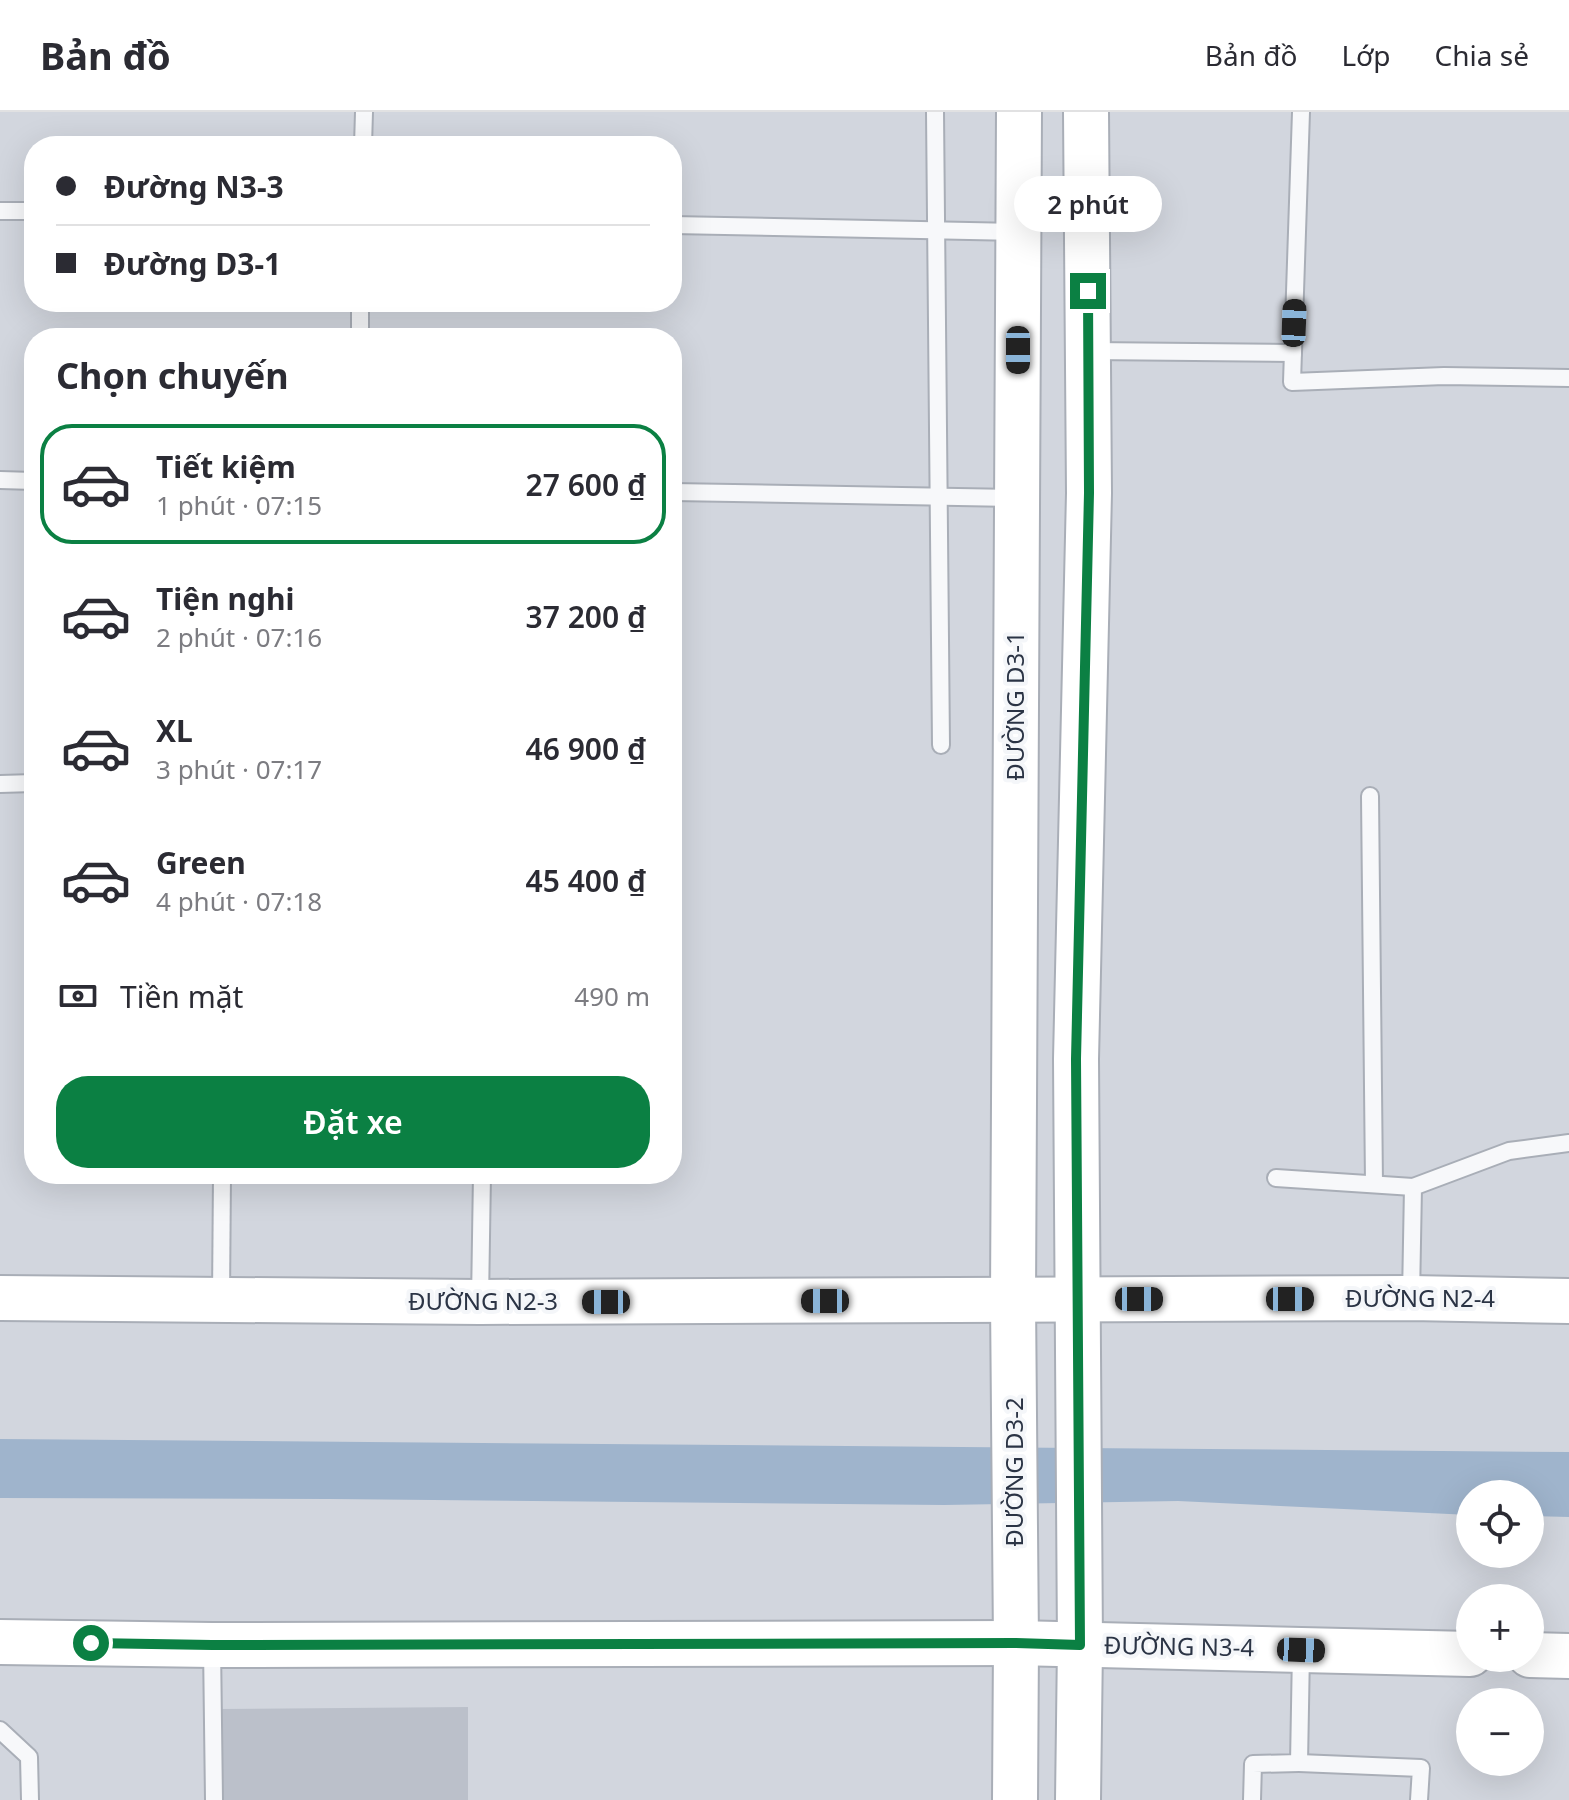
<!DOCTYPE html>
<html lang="vi">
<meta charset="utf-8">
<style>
body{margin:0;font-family:"Noto Sans",sans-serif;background:#f7f7f7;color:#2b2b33;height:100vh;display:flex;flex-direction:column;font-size:30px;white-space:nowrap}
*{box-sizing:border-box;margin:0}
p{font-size:26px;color:#7c7c81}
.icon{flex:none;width:44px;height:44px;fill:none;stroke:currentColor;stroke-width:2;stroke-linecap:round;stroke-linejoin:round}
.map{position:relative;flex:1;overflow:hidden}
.side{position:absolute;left:24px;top:216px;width:658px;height:856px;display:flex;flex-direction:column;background:#fff;border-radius:32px;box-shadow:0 8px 32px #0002}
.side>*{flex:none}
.guide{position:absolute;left:24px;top:24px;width:658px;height:176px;border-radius:32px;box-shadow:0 8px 32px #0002;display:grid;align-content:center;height:176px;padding:0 32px;background:#fff}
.buttons{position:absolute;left:1456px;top:1368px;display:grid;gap:16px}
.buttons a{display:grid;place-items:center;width:88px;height:88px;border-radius:50%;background:#fff;box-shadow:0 8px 32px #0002;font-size:40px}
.end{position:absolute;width:36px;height:36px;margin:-18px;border:10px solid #0b8043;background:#fff;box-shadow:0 0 0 4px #fff}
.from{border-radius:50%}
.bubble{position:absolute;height:56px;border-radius:28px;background:#fff;box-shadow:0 8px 32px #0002;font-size:26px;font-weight:600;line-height:56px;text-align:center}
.car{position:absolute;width:24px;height:48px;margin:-24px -12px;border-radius:10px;box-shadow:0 0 6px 2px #0007;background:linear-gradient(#222 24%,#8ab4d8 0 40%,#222 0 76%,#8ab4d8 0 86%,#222 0)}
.guide b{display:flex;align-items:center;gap:28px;height:76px;font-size:30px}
.guide b+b{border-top:2px solid #e1e1e2}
.guide i{width:20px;height:20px;background:#2b2b33}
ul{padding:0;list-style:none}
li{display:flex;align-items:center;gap:24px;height:120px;margin:0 16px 12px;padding:0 16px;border:4px solid transparent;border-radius:32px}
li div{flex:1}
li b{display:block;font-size:30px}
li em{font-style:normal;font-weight:600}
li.on{border-color:#0b8043}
li>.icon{width:72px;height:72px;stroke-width:1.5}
h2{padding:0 32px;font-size:36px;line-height:96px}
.pay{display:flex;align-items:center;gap:20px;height:88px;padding:0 32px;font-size:30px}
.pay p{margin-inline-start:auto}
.action{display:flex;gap:16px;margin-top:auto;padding:16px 32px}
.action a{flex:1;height:92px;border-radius:32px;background:#0b8043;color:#fff;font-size:32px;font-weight:600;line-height:92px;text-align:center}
header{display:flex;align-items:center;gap:48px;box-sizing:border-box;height:112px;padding:0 40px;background:#fff;border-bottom:2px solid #e1e1e2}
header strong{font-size:38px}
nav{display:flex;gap:44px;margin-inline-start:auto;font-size:28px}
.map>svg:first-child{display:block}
.built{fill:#d2d6de;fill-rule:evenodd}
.water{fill:#9fb4cc}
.building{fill:#bbc0ca}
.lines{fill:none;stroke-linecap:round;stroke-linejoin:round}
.lane-casing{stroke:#a9aeb7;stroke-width:20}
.secondary-casing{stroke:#a9aeb7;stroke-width:48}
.lane{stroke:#f7f8fa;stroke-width:16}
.secondary{stroke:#fff;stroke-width:44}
.route{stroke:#0b8043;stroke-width:10}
.labels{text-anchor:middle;stroke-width:8;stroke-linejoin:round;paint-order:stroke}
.street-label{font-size:24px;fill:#2b3445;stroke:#f4f6f9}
</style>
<header>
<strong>Bản đồ</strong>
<nav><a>Bản đồ</a><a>Lớp</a><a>Chia sẻ</a></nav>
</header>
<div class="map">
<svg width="1569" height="1688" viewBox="0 0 1569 1688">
<rect width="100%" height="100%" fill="#e4e7ec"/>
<path class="built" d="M0,0H1569V1688H0ZM34,34H672V190H34ZM34,226H672V1062H34ZM1470,1382H1530V1442H1470ZM1470,1486H1530V1546H1470ZM1470,1590H1530V1650H1470Z"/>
<path class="water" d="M0,1327L1569,1340V1405L1530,1404V1382H1470V1403L1178,1389L944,1393L330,1387L0,1386Z"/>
<path class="building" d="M468,1595V1688H219V1597Z"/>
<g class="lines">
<defs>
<g id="lane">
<path d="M935,0L941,633"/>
<path d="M1301,0L1292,270L1444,264L1569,266"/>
<path d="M363,34L364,0"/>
<path d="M0,99H34"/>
<path d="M672,113L1018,120"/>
<path d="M360,226V190"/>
<path d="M1090,239L1293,241"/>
<path d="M0,368L34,369"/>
<path d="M672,380L1014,386"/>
<path d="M0,672L34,671"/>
<path d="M1370,684L1374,1072"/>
<path d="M1276,1066L1413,1075"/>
<path d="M1411,1185L1413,1075L1509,1039L1569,1031"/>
<path d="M221,1186L222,1062"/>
<path d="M480,1189L482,1062"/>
<path d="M212,1534L214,1688"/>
<path d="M0,1618L29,1645L30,1688"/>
<path d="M1299,1651L1421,1656L1419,1688"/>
<path d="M1252,1688L1253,1652L1299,1651L1301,1539"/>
</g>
<g id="secondary">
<path d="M0,1186L480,1190L1411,1186L1569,1189"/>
<path d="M0,1530L212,1533L1016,1531L1470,1542"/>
<path d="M1530,1543L1569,1544"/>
<path d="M1015,1688L1016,1531L1013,1188L1019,0"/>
<path d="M1078,1688L1080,1533L1076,947L1089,381L1086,0"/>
</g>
</defs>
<use href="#lane" class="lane-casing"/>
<use href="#secondary" class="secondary-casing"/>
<use href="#lane" class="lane"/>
<use href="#secondary" class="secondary"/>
</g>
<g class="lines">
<path class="route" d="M91,1531L212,1533L1016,1531L1080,1533L1076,947L1089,381L1088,179"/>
</g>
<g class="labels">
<g class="street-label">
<text transform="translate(1016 594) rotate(-90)" y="8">ĐƯỜNG D3-1</text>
<text x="1420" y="1195">ĐƯỜNG N2-4</text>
<text x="483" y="1198">ĐƯỜNG N2-3</text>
<text transform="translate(1015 1360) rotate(-90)" y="8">ĐƯỜNG D3-2</text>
<text transform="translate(1179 1535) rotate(1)" y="8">ĐƯỜNG N3-4</text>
</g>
</g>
</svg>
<div class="buttons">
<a><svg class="icon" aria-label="locate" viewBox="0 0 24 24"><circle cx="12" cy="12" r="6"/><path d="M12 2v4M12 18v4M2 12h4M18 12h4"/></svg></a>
<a>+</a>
<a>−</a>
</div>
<i class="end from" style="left:91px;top:1531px"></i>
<i class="end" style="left:1088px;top:179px"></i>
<div class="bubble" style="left:1014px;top:64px;width:148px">2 phút</div>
<i class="car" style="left:1294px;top:211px;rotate:2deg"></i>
<i class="car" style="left:1018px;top:238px;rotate:180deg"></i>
<i class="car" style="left:1139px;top:1187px;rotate:90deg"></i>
<i class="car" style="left:1290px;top:1187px;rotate:90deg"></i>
<i class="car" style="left:825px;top:1189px;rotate:270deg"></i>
<i class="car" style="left:606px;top:1190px;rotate:270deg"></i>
<i class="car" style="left:1301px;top:1538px;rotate:92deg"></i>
<div class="guide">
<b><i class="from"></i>Đường N3-3</b>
<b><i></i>Đường D3-1</b>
</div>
<section class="side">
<h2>Chọn chuyến</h2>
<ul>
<li class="on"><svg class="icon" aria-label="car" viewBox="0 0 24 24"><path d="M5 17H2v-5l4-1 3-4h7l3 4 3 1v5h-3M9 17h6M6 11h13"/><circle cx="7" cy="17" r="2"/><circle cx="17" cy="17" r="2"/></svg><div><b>Tiết kiệm</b><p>1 phút · 07:15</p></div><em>27 600 ₫</em></li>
<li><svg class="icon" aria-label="car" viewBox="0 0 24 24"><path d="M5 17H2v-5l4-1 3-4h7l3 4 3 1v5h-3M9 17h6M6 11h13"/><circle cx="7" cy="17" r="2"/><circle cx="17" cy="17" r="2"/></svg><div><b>Tiện nghi</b><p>2 phút · 07:16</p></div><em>37 200 ₫</em></li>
<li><svg class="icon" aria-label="car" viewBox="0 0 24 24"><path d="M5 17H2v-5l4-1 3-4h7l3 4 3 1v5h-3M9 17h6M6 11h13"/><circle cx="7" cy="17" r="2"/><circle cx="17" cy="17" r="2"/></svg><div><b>XL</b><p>3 phút · 07:17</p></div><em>46 900 ₫</em></li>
<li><svg class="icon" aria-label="car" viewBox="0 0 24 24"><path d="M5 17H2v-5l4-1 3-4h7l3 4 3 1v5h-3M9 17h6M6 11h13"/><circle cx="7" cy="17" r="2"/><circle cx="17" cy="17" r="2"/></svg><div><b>Green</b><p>4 phút · 07:18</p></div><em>45 400 ₫</em></li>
</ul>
<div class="pay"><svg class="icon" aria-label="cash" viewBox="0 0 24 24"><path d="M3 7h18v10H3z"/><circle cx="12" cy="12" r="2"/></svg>Tiền mặt<p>490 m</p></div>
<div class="action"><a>Đặt xe</a></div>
</section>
</div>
